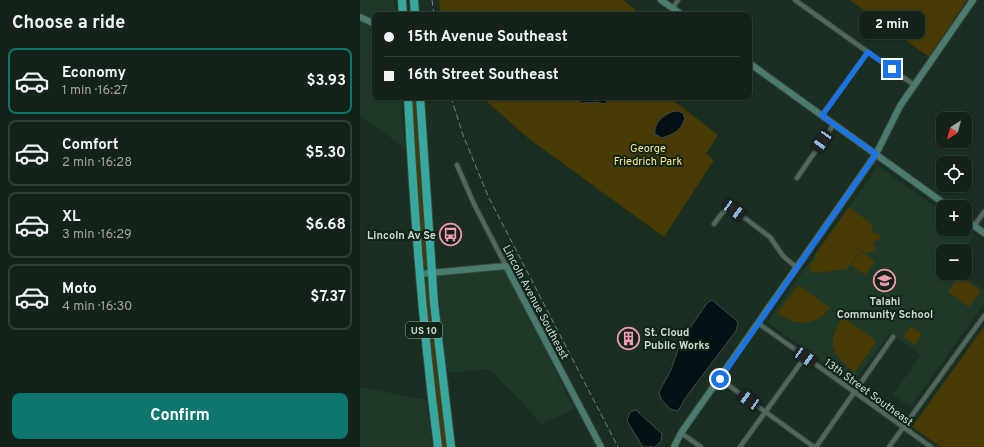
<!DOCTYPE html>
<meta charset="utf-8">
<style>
body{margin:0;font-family:Overpass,sans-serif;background:#212f27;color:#f1f3f6;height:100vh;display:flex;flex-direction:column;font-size:15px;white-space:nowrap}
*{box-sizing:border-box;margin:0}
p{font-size:13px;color:#9da4a2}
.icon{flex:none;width:22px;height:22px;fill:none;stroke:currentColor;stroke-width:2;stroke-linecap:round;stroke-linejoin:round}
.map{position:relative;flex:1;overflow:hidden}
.drawer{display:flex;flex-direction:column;background:#14221a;width:360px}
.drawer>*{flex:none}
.banner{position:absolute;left:12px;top:12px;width:380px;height:88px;border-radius:8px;box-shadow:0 1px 3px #0004,0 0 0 1px #333f39;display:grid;align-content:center;height:88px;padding:0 12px;background:#14221a}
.needle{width:26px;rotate:216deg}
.fabs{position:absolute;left:576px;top:112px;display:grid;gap:8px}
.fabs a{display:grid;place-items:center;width:36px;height:36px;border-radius:8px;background:#14221a;box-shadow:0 1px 3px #0004,0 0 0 1px #333f39;font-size:20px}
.end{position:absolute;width:18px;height:18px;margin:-9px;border:5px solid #1a73e8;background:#fff;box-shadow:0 0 0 2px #fff}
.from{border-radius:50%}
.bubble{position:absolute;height:28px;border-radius:8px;background:#14221a;box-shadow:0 1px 3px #0004,0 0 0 1px #333f39;font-size:13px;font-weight:700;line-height:28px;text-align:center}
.car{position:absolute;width:12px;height:24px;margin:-12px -6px;border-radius:5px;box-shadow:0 0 3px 1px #0007;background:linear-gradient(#222 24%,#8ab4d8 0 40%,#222 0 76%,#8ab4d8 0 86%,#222 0)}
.banner b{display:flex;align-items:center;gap:14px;height:38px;font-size:15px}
.banner b+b{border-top:1px solid #333f39}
.banner i{width:10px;height:10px;background:#f1f3f6}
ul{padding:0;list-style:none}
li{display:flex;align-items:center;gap:12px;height:66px;margin:0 8px 6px;padding:0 4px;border:2px solid #333f39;border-radius:8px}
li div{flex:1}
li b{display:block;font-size:15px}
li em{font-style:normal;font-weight:700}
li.on{border-color:#0f766e}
li>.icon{width:36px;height:36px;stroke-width:1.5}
h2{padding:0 12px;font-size:18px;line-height:48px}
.cta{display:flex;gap:8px;margin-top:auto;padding:8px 12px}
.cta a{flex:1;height:46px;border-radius:8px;background:#0f766e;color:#fff;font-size:16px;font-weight:700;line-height:46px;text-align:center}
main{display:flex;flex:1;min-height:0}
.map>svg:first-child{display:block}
.built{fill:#1e3928}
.green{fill:#473a03}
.water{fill:#041014;stroke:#404c4c}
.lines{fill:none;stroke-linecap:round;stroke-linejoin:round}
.street-casing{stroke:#38483e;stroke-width:6}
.secondary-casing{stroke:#38483e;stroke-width:8}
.highway-casing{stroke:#38483e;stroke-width:10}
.street{stroke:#52685a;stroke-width:4}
.secondary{stroke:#4a7b6e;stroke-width:6}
.highway{stroke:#37a89e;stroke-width:8}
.rail{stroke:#74847a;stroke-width:1;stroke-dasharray:6 3;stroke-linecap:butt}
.route{stroke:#1a73e8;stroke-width:5}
.labels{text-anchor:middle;stroke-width:4;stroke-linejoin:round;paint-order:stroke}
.shield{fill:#102418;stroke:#94a299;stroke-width:1}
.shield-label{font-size:10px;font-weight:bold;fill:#ccd8d0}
.park-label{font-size:11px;fill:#fbe48f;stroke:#102418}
.poi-label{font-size:11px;font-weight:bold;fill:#ccd8d0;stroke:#102418;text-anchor:end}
.street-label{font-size:11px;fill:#ccd8d0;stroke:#102418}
</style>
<main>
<section class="drawer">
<h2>Choose a ride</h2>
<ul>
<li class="on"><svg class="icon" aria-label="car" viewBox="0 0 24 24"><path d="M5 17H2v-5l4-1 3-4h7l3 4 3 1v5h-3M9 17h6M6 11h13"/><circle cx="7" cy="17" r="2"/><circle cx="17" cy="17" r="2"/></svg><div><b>Economy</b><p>1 min · 16:27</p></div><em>$3.93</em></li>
<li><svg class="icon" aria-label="car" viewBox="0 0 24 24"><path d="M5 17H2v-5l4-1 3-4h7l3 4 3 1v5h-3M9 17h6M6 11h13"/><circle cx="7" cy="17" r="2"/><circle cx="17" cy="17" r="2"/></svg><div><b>Comfort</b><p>2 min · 16:28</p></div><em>$5.30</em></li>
<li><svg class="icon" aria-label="car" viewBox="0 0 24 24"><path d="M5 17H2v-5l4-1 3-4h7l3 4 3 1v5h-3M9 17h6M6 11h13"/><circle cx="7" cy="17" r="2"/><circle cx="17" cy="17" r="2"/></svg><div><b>XL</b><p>3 min · 16:29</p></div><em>$6.68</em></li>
<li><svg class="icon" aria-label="car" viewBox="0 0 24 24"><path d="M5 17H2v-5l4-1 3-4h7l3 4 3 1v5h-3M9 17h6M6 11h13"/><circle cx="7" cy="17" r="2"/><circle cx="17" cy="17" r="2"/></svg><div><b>Moto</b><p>4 min · 16:30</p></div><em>$7.37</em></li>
</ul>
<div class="cta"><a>Confirm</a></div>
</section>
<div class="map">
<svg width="624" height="447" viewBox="0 0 624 447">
<rect width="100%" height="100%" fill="#1a2e22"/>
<g class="built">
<path d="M0,0H34L35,13L34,15H15V19L3,15L0,13Z"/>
<path d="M0,19L15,30V97H41L45,148L0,115Z"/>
<path d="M518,166L583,213V229L605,228L614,235L603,251H583V273H602L624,289V304L550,407L533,395L561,355L530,333L493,383L407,322Z"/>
<path d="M145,269L214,409L182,424L130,369L86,373L77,275Z"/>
<path d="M0,387L66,400L73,447H0Z"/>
</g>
<g class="green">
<path d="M79,0H263L282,15H80Z"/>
<path d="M490,0H607L569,57Z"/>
<path d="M51,97H55L67,265L65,269L62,260Z"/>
<path d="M120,97H309L358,135L346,154L354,160L304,237L168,138L125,100Z"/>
<path d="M489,207L513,225L511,232L521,235L519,240L512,242L516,248L515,252L506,253L501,250L487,269L456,273L451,272L449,265L455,260V255Z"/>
<path d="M501,251L515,261L505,275L491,265Z"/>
<path d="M599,275L621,291L609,307L588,292Z"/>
<path d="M65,278L68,283L74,349L88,447H82L74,382Z"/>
<path d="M440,286L470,308C456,327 436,326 417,313L437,287Z"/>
<path d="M483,317L515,340L516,343L495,372C470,354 466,343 483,317Z"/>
<path d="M551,326L562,334L555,345L543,337Z"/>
<path d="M624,327V447H581L552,427Z"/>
</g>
<g class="water">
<path d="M215,97H249L245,104L237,102L221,103Z"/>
<path d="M318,111L323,113L325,119C320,131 314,134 302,138L295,134C293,122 307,111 318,111Z"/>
<path d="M352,300L376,320L378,323L376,331L326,397L318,411L310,409L301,399L299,392L311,370L321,341L347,303Z"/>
<path d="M276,410L302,434L301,441L295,447H283L267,421L270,412Z"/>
</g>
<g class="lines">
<defs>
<g id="street">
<path d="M435,0L554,85"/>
<path d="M313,8L318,0"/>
<path d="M462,115L508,52"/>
<path d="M97,165L114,204L146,266"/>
<path d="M437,178L474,124"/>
<path d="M354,224C360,216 364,207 374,210L410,237L423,256L436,267"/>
<path d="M614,226L624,212"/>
<path d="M398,323L571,447"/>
<path d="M360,379L454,447"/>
<path d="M321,433L341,447"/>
<path d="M380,447L445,357"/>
<path d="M456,447L533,337"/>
<path d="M529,447L624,316"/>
</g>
<g id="secondary">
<path d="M301,0L322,15"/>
<path d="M0,17L15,24"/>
<path d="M389,63L589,207"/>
<path d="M605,219L624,233"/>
<path d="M59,274L146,266L241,447"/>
<path d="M314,447L321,433L516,154L540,106L613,0"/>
</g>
<g id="highway">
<path d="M42,0L43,15"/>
<path d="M54,0L55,15"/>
<path d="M48,97C54,214 63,331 78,447"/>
<path d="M60,97L74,303L91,447"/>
</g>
</defs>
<use href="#street" class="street-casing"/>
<use href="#secondary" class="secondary-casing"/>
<use href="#highway" class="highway-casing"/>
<use href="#street" class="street"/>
<use href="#secondary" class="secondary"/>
<use href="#highway" class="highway"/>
<g class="rail">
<path d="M72,0L74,15"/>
<path d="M91,97L103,135L128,196L258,447"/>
</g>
</g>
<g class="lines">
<path class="route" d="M360,379L516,154L462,116L508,52L532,69"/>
</g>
<defs>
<symbol id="bus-ring" viewBox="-11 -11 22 22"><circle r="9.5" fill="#102418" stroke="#f29ab0" stroke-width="1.5"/><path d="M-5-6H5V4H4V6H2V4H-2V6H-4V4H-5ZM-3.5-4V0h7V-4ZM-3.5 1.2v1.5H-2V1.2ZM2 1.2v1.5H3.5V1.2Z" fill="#f29ab0"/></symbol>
<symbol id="school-ring" viewBox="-11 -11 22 22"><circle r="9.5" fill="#102418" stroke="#f29ab0" stroke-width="1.5"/><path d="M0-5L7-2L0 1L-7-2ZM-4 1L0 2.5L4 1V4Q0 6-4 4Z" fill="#f29ab0"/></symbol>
<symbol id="building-ring" viewBox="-11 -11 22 22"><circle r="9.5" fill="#102418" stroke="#f29ab0" stroke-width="1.5"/><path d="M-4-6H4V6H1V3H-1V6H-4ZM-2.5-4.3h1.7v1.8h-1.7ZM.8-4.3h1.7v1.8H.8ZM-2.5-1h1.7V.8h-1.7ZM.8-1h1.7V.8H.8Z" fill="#f29ab0"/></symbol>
</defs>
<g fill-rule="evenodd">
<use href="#bus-ring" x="78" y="222" width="25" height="25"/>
<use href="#school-ring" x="512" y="268" width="25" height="25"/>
<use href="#building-ring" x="256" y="326" width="25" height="25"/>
</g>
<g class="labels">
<rect class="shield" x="46" y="322" width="36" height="16" rx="3"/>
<g class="shield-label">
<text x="64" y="334">US 10</text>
</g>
<g class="park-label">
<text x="288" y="152">George<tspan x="288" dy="13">Friedrich Park</tspan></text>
</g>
<g class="poi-label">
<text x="76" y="239">Lincoln Av Se</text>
<text x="525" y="305" text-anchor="middle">Talahi<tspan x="525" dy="13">Community School</tspan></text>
<text x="284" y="336" text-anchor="start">St. Cloud<tspan x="284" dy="13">Public Works</tspan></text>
</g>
<g class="street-label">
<text transform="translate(176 302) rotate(62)" y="4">Lincoln Avenue Southeast</text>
<text transform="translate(509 392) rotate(36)" y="4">13th Street Southeast</text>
</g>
</g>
</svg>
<div class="fabs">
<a><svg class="needle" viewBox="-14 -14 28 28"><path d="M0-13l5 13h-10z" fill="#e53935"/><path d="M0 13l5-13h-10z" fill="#9da4a2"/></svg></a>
<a><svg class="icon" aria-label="locate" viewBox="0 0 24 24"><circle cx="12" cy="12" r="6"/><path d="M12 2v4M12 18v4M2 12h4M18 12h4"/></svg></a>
<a>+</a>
<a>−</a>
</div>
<i class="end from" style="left:360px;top:379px"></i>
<i class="end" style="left:532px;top:69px"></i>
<div class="bubble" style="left:499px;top:11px;width:66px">2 min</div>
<i class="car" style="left:462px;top:141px;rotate:214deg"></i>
<i class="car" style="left:374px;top:210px;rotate:126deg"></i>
<i class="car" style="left:445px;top:357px;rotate:125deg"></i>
<i class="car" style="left:389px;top:400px;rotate:305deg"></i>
<div class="banner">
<b><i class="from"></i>15th Avenue Southeast</b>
<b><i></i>16th Street Southeast</b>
</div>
</div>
</main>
